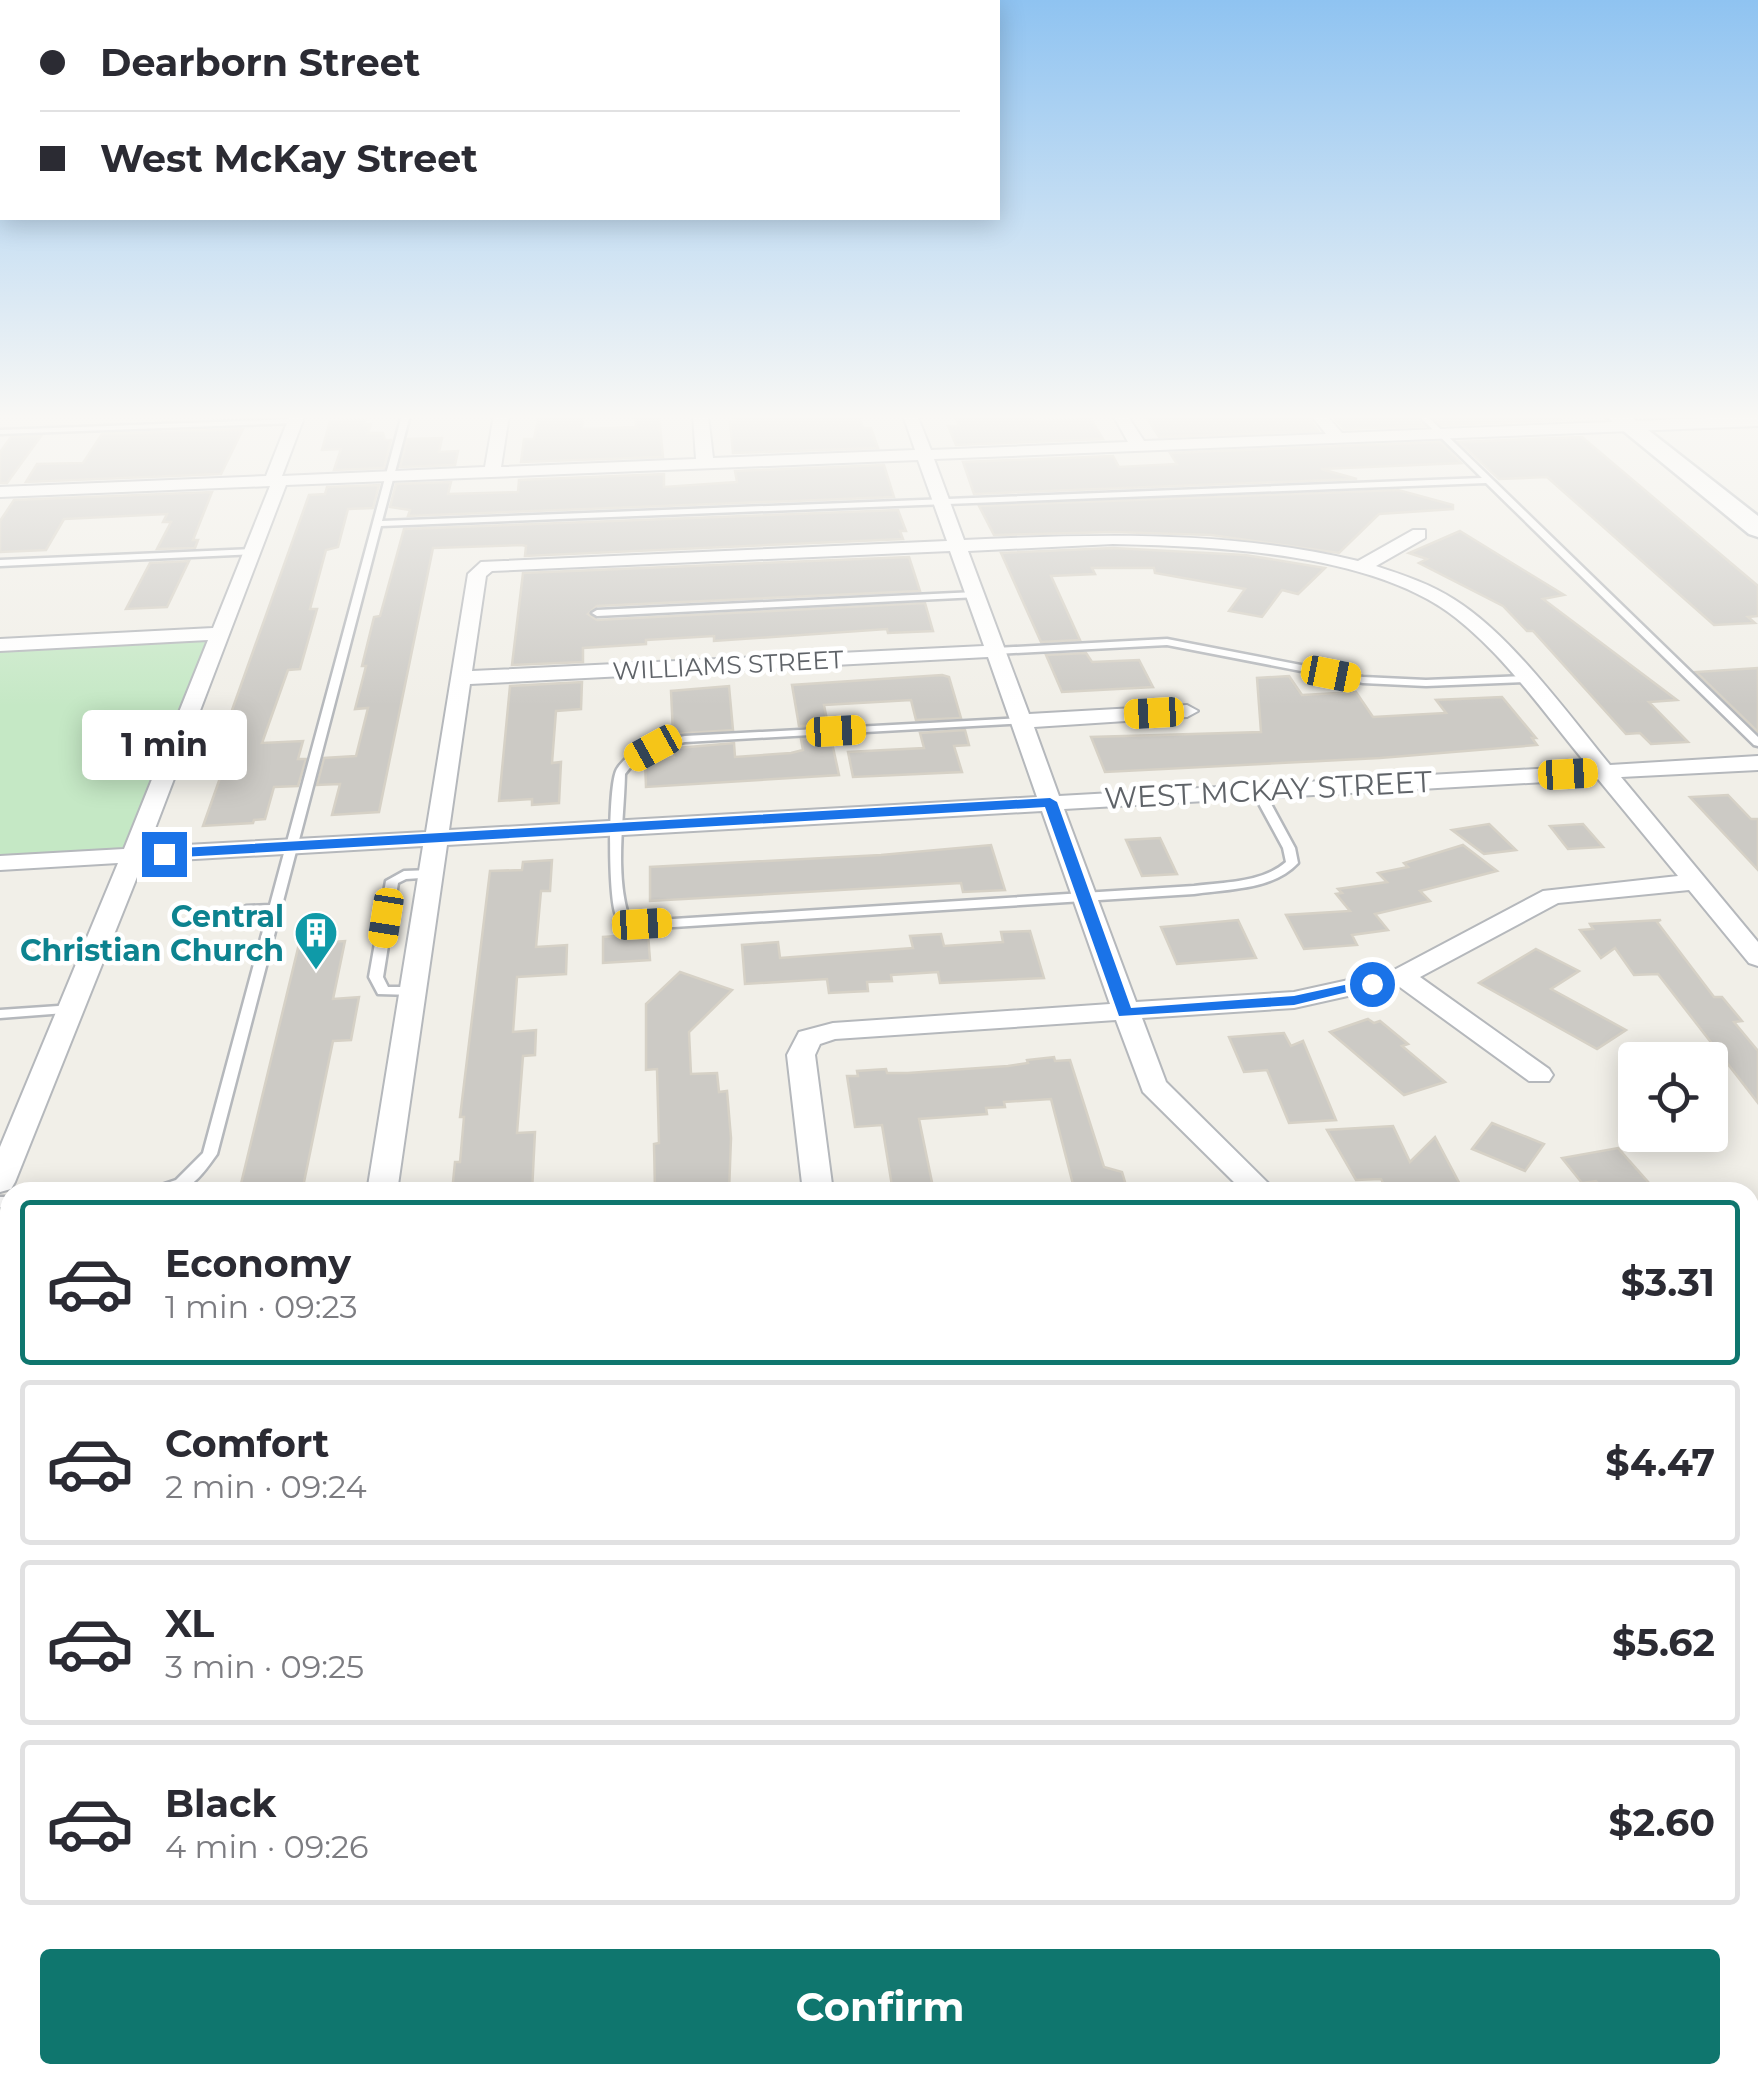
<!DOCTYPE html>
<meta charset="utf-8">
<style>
body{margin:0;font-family:Montserrat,sans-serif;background:#f2f2f3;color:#2b2b33;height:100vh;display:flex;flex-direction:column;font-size:38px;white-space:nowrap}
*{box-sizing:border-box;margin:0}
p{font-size:32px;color:#7c7c81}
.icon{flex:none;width:55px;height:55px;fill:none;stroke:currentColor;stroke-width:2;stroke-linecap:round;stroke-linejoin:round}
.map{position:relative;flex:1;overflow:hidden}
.sheet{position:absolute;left:0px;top:1182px;width:1760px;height:902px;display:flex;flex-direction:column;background:#fff;border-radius:30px 30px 0 0;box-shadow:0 5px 25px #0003}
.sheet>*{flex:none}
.hud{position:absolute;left:0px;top:0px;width:1000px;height:220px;box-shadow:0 5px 25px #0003;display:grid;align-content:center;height:220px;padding:0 40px;background:#fff}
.controls{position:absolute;left:1618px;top:1042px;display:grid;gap:20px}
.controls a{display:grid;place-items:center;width:110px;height:110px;border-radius:10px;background:#fff;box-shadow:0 5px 25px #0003;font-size:50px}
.end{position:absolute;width:45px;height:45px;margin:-22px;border:12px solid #1a73e8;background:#fff;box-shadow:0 0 0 5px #fff}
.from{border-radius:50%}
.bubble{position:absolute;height:70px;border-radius:10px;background:#fff;box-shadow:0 5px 25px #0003;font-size:32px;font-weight:700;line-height:70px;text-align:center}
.car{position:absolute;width:30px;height:60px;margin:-30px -15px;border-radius:12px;box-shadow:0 0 8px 2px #0007;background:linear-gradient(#f5c518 24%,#345 0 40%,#f5c518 0 76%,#345 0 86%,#f5c518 0)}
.hud b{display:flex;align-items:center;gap:35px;height:95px;font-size:38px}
.hud b+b{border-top:2px solid #e1e1e2}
.hud i{width:25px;height:25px;background:#2b2b33}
ul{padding:18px 0 0;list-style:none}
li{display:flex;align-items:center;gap:30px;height:165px;margin:0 20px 15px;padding:0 20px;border:5px solid #e1e1e2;border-radius:10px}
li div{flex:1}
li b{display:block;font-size:38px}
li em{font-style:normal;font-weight:700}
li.selected{border-color:#0f766e}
li>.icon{width:90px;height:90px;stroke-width:1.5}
.action{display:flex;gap:20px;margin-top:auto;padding:20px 40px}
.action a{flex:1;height:115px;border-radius:10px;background:#0f766e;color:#fff;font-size:40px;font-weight:700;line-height:115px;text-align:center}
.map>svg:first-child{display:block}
.green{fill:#c5e8c5}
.building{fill:#cccac5;stroke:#d6d1c6;stroke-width:2.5}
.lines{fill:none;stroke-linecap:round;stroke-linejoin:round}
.lane-casing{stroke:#b5b8bc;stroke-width:5}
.street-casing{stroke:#b5b8bc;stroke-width:4}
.secondary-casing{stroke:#b6babf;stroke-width:5}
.lane{fill:#fff;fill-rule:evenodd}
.street{fill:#fff;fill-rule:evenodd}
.secondary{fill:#fff;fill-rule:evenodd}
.route{fill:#1a73e8}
.labels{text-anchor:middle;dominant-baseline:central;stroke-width:9;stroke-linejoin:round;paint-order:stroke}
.far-street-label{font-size:25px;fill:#5f6368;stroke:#fff}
.street-label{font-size:30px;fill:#5f6368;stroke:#fff}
.culture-label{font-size:30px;font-weight:bold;fill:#0d838f;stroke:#fff;text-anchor:end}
</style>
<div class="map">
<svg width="1758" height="2084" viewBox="0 0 1758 2084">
<rect width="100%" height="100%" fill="#f1efe8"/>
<!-- green -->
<polygon class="green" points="220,633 131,855 0,863 0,645"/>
<!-- building -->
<g class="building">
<polygon points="539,415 583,415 582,429 636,427 635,415 659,415 663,457 521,462 524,439 534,439"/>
<polygon points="734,415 860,418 863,428 871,428 878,448 733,453 730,422 735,422"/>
<polygon points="954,415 1031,415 1034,421 1091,419 1103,439 956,445 948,426 959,426"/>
<polygon points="1187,415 1307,415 1318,431 1159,437 1147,418"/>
<polygon points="1331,415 1414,415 1424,426 1344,429"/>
<polygon points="1431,415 1556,415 1562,420 1442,425"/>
<polygon points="365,420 364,425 371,424 368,433 383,433 385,440 391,440 384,468 334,470 341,449 322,450 330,421"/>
<polygon points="243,429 221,474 26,482 37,464 83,463 102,434"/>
<polygon points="41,436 7,483 0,483 0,452 11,437"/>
<polygon points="1582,437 1758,586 1758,616 1748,617 1755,623 1714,625 1547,477 1499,479 1459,442"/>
<polygon points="442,438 439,452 458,451 455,465 400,467 407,439"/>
<polygon points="1441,442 1461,463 1321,469 1357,479 974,494 963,462 1113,456 1119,467 1177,464 1170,453"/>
<polygon points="884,465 894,497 408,516 410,510 390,507 396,484 451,482 448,494 518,492 519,480 664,474 664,487 737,482 735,471"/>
<polygon points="379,485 373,508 348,509 338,547 326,550 310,609 317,609 300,669 288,670 262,743 303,741 298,759 306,759 298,786 274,787 265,819 254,820 253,823 203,826 237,730 229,730 232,723 227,724 309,495 325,494 327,487"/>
<polygon points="1398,490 1453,505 1453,509 1379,514 1339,553 1211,535 1113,532 994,535 979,506"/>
<polygon points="212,492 193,540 198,540 195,548 157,549 171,522 163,522 167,514 64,519 46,550 0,552 0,521 14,500"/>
<polygon points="898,510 906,531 900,531 903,539 525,556 526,546 522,545 433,548 379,812 332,815 340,784 317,785 324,758 356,756 368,708 355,709 366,666 362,666 374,617 380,616 404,529"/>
<polygon points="1460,531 1564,595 1543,599 1677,700 1649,702 1688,742 1651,744 1640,733 1626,734 1533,631 1527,631 1503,606 1419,563 1427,559 1409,553"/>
<polygon points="1113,548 1245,555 1325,568 1298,594 1282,590 1262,617 1229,611 1245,589 1155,573 1154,568 1092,568 1095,574 1051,576 1080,640 1041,642 1001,553"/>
<polygon points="909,557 920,591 597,606 588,614 597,620 925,603 933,631 888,633 887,629 714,641 714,636 646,640 646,644 583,648 583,662 512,665 523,573"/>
<polygon points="189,561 167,607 126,609 150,563"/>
<polygon points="1086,653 1092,662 1139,660 1153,687 1062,692 1046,655"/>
<polygon points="1758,668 1758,732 1696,672"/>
<polygon points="942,675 949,677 961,718 916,720 911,700 824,705 828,725 799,726 792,685"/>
<polygon points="1289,676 1302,695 1356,692 1373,717 1446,713 1436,700 1502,697 1536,738 1532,738 1537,745 1380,758 1105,772 1091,737 1261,732 1257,678"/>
<polygon points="582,682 581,709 556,711 552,763 561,762 559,803 532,805 532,799 499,801 510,686"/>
<polygon points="729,686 733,730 673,734 671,691"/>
<polygon points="965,730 969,745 954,746 962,772 853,777 848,752 924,748 920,733"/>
<polygon points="831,738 839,775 646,787 645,760 674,757 673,749 677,748 734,743 735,757 791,753 803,750 801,739"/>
<polygon points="1728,795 1751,819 1758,819 1758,870 1690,797"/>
<polygon points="1489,824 1516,850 1484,854 1452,830"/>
<polygon points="1583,824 1603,847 1568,849 1550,826"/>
<polygon points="1160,838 1177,874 1142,876 1126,840"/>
<polygon points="991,845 1005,890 963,892 961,883 650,901 650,867 881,855"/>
<polygon points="1463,845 1497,871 1420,891 1430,901 1375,914 1388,930 1352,935 1357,945 1304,949 1286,915 1350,911 1336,894 1342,893 1338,889 1387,882 1378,873 1408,867 1404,863"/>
<polygon points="552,860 550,891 541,891 536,947 567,945 566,974 517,977 513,1032 536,1030 535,1055 523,1056 517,1133 535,1132 532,1192 452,1192 455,1162 460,1162 464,1117 460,1117 490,871 522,870 523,862"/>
<polygon points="1238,920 1256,958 1177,964 1161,927"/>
<polygon points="1661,920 1657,922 1714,997 1722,997 1742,1021 1734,1022 1758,1051 1758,1103 1658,974 1634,975 1615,948 1601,958 1580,930 1593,929 1590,924"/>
<polygon points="1030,931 1044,978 940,983 938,972 891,975 892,981 867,982 868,991 829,993 827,979 745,984 742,945 778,942 780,958 913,948 910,936 941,934 944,946 1003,942 1001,932"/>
<polygon points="648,934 650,960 603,963 603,937"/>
<polygon points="345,941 333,999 359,997 351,1040 333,1041 302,1192 239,1192 299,944"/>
<polygon points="1536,949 1579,971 1551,989 1626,1030 1597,1049 1479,983"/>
<polygon points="680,972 732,990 689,1032 691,1074 717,1073 719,1092 727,1091 731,1138 729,1192 655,1192 654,1144 659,1143 657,1069 646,1070 646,1004"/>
<polygon points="1368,1019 1374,1023 1380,1021 1408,1044 1402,1046 1445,1082 1404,1095 1330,1032"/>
<polygon points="1284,1033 1291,1046 1303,1041 1336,1120 1289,1123 1267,1070 1244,1072 1229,1037"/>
<polygon points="1054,1057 1055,1061 1070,1060 1104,1167 1122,1172 1128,1192 1075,1192 1051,1099 1004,1102 1005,1107 986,1108 987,1114 919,1119 934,1192 893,1192 882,1125 855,1127 847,1076 858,1076 857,1071 886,1069 887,1073 908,1073 1008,1066 1028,1063 1027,1060"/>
<polygon points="1492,1123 1544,1144 1525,1171 1472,1149"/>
<polygon points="1393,1126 1410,1162 1435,1137 1464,1192 1388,1192 1381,1179 1356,1180 1327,1130"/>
<polygon points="1618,1148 1657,1192 1606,1192 1596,1181 1582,1183 1562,1158"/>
</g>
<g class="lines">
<defs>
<g id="lane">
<path d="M402 415H410L382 521 1482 478 1418 415H1426L1758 737V746L1754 745 1486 483 381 526 217 1154C207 1168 193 1189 175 1192 167 1194 158 1192 150 1192L152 1188 176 1180 203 1153 268 912 246 914 240 910 246 906 270 905Z"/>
<polygon points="298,419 299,421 295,423 0,434 0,430"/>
<polygon points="253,549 256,550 256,554 0,566 0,560"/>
<polygon points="975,592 980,595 978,597 597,616 592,613 597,610"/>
<polygon points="1167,639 1363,677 1426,680 1525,676 1530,679 1525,682 1426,686 1363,683 1167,645 996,654 991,651 996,648"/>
<path d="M1023 718 1028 721 1027 723 685 742C661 747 639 754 625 774 624 819 615 871 628 915L642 921 1194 886C1224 882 1262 883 1286 862L1283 848 1252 791 1258 788 1264 791 1295 848 1298 863C1273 890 1229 889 1194 894L642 929C632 926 621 925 616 915 608 898 608 783 617 769 631 747 661 740 685 736Z"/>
<polygon points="432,870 438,874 436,877 406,879 398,883 383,977 388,987 413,987 420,991 413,995 378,994 369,977 386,881 404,871"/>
<polygon points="73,1005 80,1009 78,1012 0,1018 0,1010"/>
<rect x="0" y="1197" width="10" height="10"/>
<rect x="1750" y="1293" width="8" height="12"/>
<polygon points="10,1441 10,1455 0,1456 0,1442"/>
<polygon points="1758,2052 1758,2076 1746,2075 1750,2075 1750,2053"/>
<polygon points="1579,2075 1669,2075 1664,2084 1574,2084"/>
</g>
<g id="street">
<path d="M290 415H305L282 476 485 467 494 415H509L501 467 696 459 693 415H708L713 458 915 450 903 415H917L931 450 1128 442 1113 415H1127L1144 441 1326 434 1311 415H1326L1342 433 1758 416V426L934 459 964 540C1098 534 1227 530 1358 561L1413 530H1425V538L1376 566C1403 575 1431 584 1455 600 1511 635 1567 713 1610 765L1758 756V770L1621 777 1758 942V966L1749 963 1689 890 1558 903 1420 977 1549 1069 1553 1075 1549 1081H1529L1397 985 1294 1008 1142 1018 1166 1082 1277 1192H1244L1143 1092 1116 1020 835 1039 820 1044 815 1055 833 1192H803L787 1055 799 1032 833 1023 1110 1004 1042 811 447 845 397 1192H367L423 846 143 862 15 1182 11 1189 0 1192V1147L118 863 0 870V856L124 849 208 640 0 651V639L213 628 270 486 0 497V487L266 476ZM918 460 947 541 481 562 468 574 426 832 148 847 286 485ZM1113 544C1216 546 1374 553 1456 618 1507 658 1547 717 1588 766L1059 796 1034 727 1187 717 1198 711 1187 705 1029 714 968 551ZM950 551 984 646 472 671 486 576 492 571ZM988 657 1037 797 449 830 470 684ZM1598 779 1678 876 1543 891 1394 970 1294 992 1136 1002 1064 809Z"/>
<rect x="1750" y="1592" width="8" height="34"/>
<polygon points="10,1773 10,1813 0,1814 0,1774"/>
<rect x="632" y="2075" width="48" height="9"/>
<polygon points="1644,2075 1692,2075 1696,2084 1648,2084"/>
</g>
<polygon id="secondary" points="1604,415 1629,415 1758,516 1758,537 1749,534"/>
</defs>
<!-- lane casing -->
<use href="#lane" class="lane-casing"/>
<!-- street casing -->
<use href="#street" class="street-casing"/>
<!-- secondary casing -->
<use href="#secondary" class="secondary-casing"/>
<!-- lane -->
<use href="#lane" class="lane"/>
<!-- street -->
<use href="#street" class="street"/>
<!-- secondary -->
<use href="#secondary" class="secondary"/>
</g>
<!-- sky -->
<linearGradient id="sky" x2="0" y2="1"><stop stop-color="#8fc3f1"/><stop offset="0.59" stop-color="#f9f8f5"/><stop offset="1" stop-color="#f9f8f5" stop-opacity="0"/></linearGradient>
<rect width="1758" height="706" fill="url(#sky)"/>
<!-- route -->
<polygon class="route" points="1050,798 1057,802 1131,1008 1294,996 1372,979 1380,984 1294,1005 1119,1016 1045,807 164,858 156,854 164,849"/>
<!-- icons -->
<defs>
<symbol id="building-pin" viewBox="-11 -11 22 30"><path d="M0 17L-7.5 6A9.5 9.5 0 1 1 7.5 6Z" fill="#0f9aa8" stroke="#fff"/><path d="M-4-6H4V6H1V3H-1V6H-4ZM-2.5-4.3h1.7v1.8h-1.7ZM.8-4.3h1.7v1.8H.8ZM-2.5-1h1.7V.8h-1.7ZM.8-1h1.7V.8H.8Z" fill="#fff"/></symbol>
</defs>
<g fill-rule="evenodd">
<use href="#building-pin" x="291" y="908" width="50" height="68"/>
</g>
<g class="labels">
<!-- far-street labels -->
<g class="far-street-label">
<text transform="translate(728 665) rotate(-3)">WILLIAMS STREET</text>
</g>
<!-- street labels -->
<g class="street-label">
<text transform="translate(1268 790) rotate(-3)">WEST MCKAY STREET</text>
</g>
<!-- culture labels -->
<g class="culture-label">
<text x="284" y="916">Central<tspan x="284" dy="34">Christian Church</tspan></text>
</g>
</g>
</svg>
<div class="controls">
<a><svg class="icon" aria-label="locate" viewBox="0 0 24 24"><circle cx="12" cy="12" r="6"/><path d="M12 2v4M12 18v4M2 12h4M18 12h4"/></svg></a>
</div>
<i class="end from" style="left:1372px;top:984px"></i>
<i class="end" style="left:164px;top:854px"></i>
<div class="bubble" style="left:82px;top:710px;width:165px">1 min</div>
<i class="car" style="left:1331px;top:674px;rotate:101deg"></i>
<i class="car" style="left:1154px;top:713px;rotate:267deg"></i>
<i class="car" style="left:836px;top:731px;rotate:87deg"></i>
<i class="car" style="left:653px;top:748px;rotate:241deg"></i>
<i class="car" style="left:1568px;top:774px;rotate:87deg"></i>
<i class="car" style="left:386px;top:918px;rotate:189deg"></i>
<i class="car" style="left:642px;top:924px;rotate:87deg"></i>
<div class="hud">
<b><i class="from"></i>Dearborn Street</b>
<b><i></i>West McKay Street</b>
</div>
<section class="sheet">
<ul>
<li class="selected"><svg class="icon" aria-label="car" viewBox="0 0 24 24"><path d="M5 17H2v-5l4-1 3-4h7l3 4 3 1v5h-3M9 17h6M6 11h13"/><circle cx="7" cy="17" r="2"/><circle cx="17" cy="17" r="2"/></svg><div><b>Economy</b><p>1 min · 09:23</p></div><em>$3.31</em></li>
<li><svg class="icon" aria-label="car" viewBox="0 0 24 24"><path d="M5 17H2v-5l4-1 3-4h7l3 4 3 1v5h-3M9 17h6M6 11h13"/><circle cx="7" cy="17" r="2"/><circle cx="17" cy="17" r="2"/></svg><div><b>Comfort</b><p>2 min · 09:24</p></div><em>$4.47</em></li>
<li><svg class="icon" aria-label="car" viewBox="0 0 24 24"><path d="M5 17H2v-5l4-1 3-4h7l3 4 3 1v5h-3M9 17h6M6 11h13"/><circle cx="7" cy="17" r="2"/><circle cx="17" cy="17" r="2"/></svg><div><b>XL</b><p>3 min · 09:25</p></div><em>$5.62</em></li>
<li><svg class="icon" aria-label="car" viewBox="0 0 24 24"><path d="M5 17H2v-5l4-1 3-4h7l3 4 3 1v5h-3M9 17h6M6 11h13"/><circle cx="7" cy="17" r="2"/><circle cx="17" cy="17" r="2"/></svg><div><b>Black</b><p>4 min · 09:26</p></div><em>$2.60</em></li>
</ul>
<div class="action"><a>Confirm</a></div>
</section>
</div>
